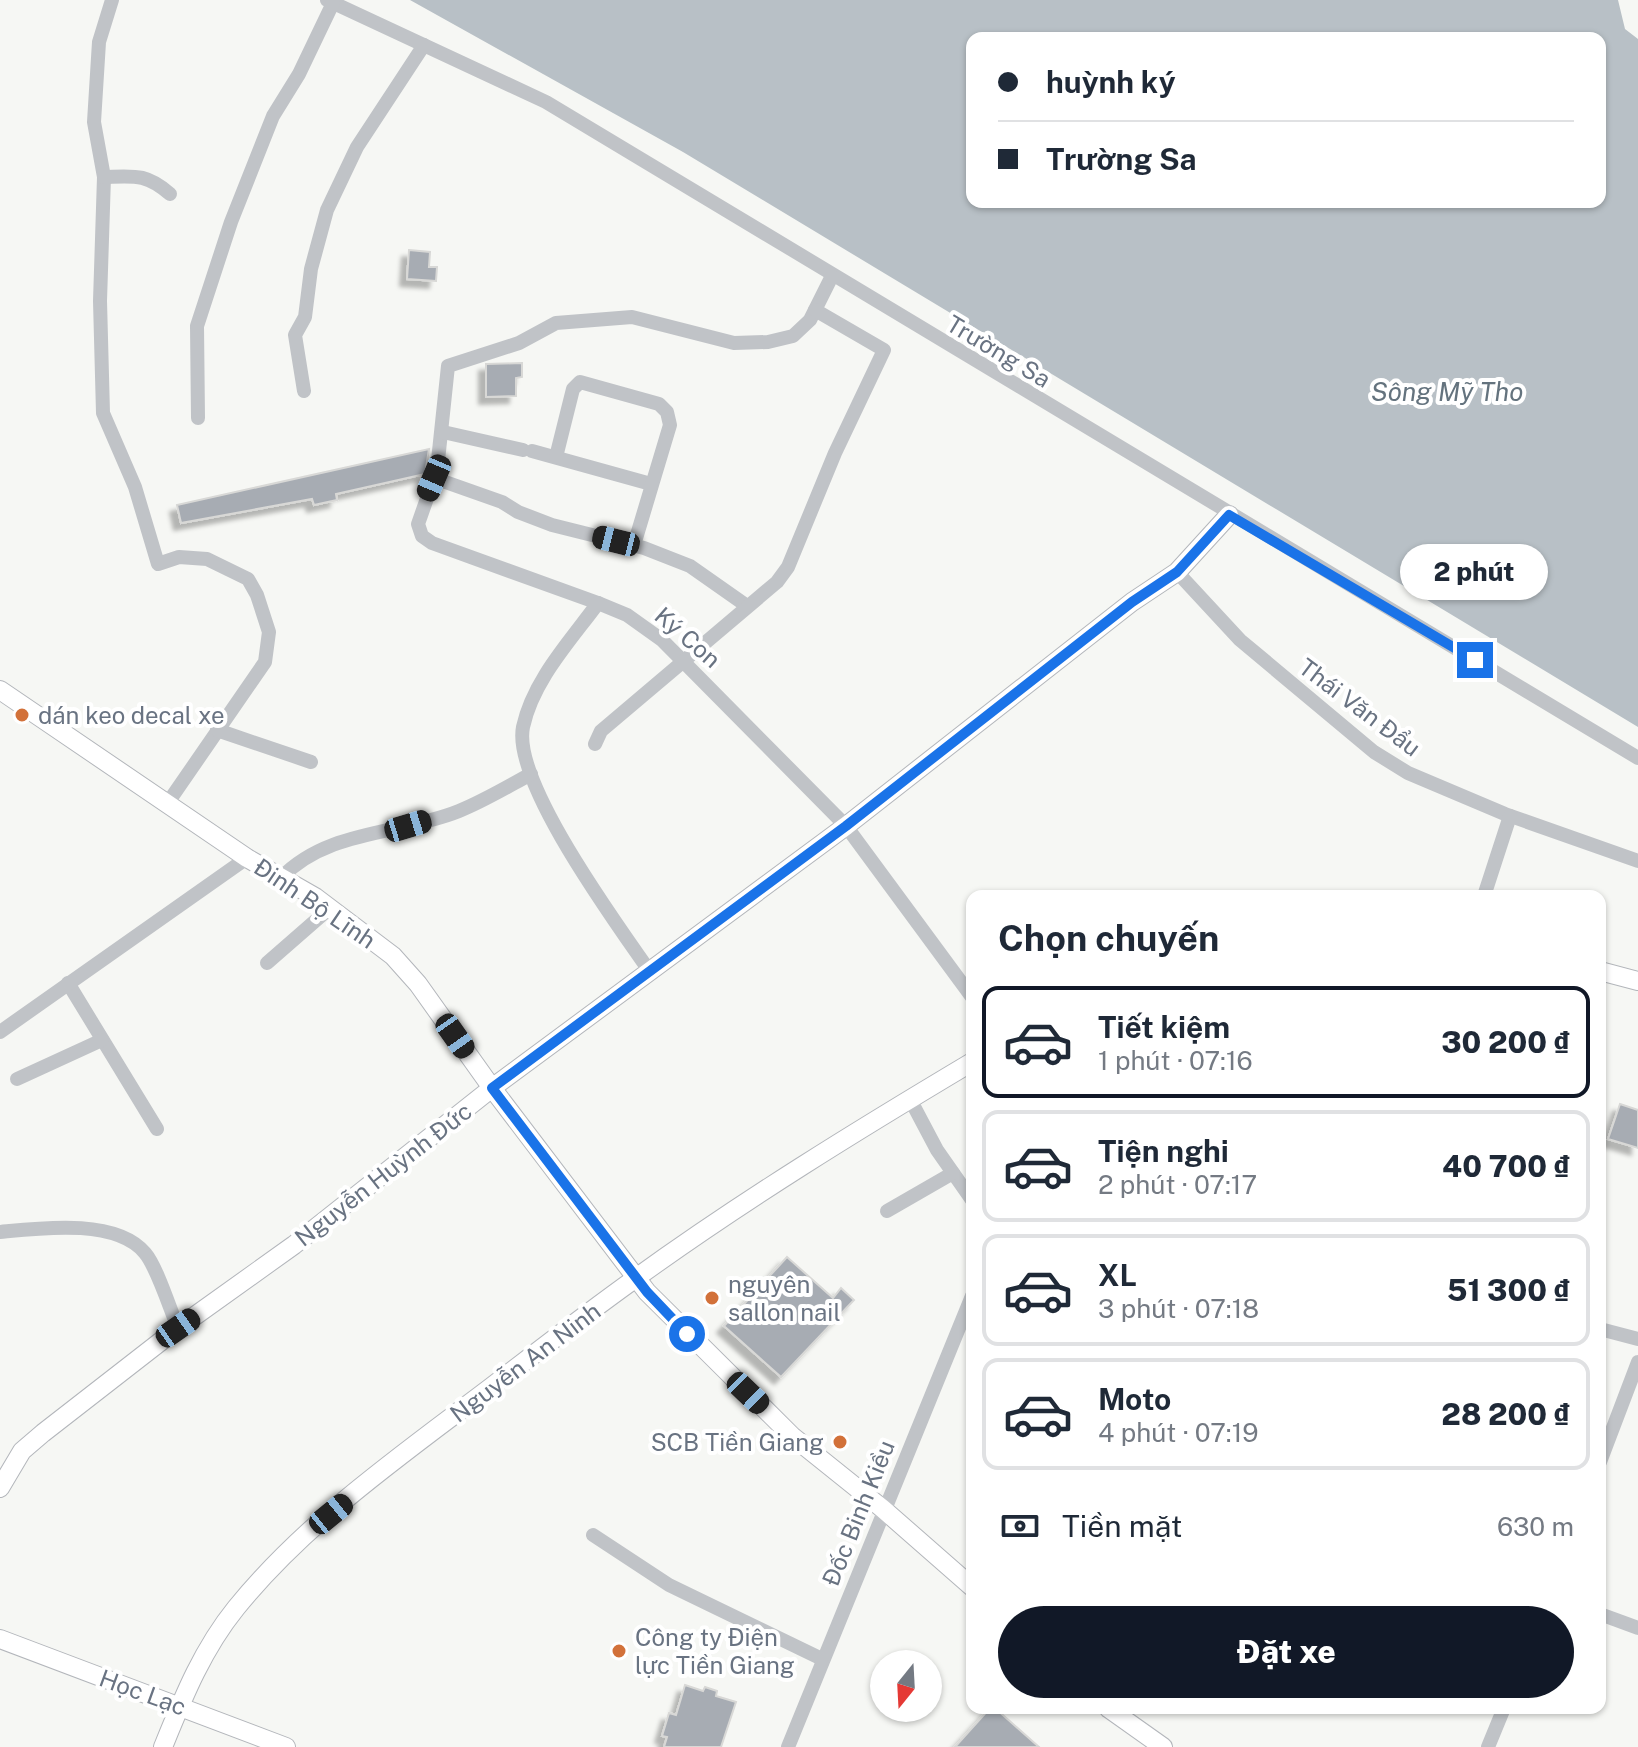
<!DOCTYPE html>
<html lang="vi">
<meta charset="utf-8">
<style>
body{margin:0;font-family:"Public Sans",sans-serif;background:#f2f2f3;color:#1f2937;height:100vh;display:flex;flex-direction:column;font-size:30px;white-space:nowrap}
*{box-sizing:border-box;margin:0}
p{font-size:26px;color:#747a83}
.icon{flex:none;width:44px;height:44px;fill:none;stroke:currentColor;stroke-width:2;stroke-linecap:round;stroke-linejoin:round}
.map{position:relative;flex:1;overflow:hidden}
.drawer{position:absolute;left:966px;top:890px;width:640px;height:824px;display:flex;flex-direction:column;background:#fff;border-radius:16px;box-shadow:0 2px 6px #0004}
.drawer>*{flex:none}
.hud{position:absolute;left:966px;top:32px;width:640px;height:176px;border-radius:16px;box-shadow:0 2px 6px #0004;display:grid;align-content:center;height:176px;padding:0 32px;background:#fff}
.needle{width:52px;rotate:198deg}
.controls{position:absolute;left:870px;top:1650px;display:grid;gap:16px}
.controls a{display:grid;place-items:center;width:72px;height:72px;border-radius:50%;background:#fff;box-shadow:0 2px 6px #0004;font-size:40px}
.end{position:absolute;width:36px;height:36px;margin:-18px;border:10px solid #1a73e8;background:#fff;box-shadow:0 0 0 4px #fff}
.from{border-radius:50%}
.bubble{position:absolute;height:56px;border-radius:28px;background:#fff;box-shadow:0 2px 6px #0004;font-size:26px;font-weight:800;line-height:56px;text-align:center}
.car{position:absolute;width:24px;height:48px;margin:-24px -12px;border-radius:10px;box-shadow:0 0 6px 2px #0007;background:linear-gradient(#222 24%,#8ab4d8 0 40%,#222 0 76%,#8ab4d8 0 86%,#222 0)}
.hud b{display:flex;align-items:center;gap:28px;height:76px;font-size:30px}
.hud b+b{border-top:2px solid #e0e1e3}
.hud i{width:20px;height:20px;background:#1f2937}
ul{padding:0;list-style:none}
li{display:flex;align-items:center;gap:24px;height:112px;margin:0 16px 12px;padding:0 16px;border:4px solid #e0e1e3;border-radius:16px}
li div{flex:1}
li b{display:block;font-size:30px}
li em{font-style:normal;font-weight:800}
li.on{border-color:#111827}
li>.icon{width:72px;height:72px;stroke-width:1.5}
h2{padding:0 32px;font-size:36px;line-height:96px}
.pay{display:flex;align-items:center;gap:20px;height:88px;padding:0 32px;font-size:30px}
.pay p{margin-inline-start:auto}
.button{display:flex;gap:16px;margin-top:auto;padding:16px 32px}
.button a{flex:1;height:92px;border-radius:48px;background:#111827;color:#fff;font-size:32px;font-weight:800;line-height:92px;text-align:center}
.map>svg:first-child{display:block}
.water{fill:#b8c0c6;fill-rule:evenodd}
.building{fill:#a7acb3;stroke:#d8d8d6;stroke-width:2;filter:url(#shadow)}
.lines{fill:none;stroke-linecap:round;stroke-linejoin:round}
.secondary-casing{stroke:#b3b6bb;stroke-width:20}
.street{stroke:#c0c3c7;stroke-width:14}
.secondary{stroke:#fff;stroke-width:18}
.route{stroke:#1a73e8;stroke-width:10}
.poi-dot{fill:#d27139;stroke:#fff;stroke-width:3}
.labels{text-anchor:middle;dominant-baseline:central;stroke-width:8;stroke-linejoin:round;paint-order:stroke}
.street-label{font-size:24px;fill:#697382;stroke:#fff}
.poi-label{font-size:24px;fill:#697382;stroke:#fff;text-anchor:start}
.water-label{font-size:26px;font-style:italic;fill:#64737e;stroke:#fff}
</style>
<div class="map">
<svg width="1638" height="1747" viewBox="0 0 1638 1747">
<defs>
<filter id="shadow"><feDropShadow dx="-7" dy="7" stdDeviation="2" flood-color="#0004"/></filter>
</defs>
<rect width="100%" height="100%" fill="#f6f7f4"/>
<!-- water -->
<path class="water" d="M410 0H1618L1625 29 1638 39V727L683 152ZM972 38H1600V202H972Z"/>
<!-- building -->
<g class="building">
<polygon points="409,250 430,252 429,267 437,267 436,281 407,279"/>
<polygon points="522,363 522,377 516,378 516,396 486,397 486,364"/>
<polygon points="429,449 425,474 336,494 337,500 314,505 312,499 181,523 177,505"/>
<polygon points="1620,1104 1638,1110 1638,1148 1608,1139"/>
<polygon points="787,1257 833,1298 841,1288 854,1300 781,1377 724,1326"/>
<polygon points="685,1685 703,1691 705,1687 717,1691 716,1696 736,1702 721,1747 664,1747 667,1737 662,1736 669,1713 676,1715"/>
<polygon points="990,1708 995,1708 1039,1747 955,1747"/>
</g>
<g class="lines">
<defs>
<g id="secondary">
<polyline points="0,690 247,858 315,897 393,956 418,984 492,1088 647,1292 792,1436 883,1509 972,1587"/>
<polyline points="1600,971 1638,981"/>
<polyline points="0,1488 22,1451 43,1433 178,1328 294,1245 492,1088 846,826 1132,602 1177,572 1229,515"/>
<polyline points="0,1639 286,1747"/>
<polyline points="1108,1708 1163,1747"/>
<path d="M163 1747C183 1698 202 1650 236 1608 304 1524 396 1459 482 1394 533 1355 584 1315 636 1278 744 1200 858 1130 972 1062"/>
</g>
</defs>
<!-- secondary casing -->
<use href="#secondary" class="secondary-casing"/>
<!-- street -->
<g class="street">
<polyline points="112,0 99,42 94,122 104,177 100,301 103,413 135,487 158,564 179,557 207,559 248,579 257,595 269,632 265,662 167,804"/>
<polyline points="327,0 546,102 1638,758"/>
<path d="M104 177C134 176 146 173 170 194"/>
<polyline points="832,276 810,320 793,336 768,342 734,343 632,317 556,323 519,343 448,366 437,470 418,524 422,536 432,543 598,603 627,615 662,640 846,826 972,997"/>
<polyline points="304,391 295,335 305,317 311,269 327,210 357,147 424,45"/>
<polyline points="198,418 197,326 231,222 273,116 299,74 333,3"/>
<polyline points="443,432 523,450"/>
<polyline points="532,451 651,484"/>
<polyline points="556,457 573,389 580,382 659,404 667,412 670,425 634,545"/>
<polyline points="434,478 502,502 518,512 552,525 644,548 690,566 747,606"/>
<polyline points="1177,572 1240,640 1374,752 1408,773 1505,814 1638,861"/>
<path d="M598 603C571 640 533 680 523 727 512 782 617 924 650 972"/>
<polyline points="217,730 311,762"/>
<polyline points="595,744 601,731 777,582 788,567 835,453 884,350 815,310"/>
<path d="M281 878C328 829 400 835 459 811 484 801 507 787 531 774"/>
<polyline points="1484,896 1510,816"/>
<polyline points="267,963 330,908"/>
<polyline points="68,983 157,1129"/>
<polyline points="0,1032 247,858"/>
<polyline points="17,1079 102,1040"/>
<polyline points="910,1099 937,1150 972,1200"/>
<polyline points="887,1211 953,1173"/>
<path d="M0 1232C40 1228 116 1218 145 1253 157 1267 170 1309 178 1328"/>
<polyline points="1600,1329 1638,1339"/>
<polyline points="1600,1462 1638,1362"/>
<polyline points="593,1535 669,1585 822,1659"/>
<polyline points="1600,1614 1638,1628"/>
<polyline points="788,1747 972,1296"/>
<polyline points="1488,1747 1504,1708"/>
</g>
<!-- secondary -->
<use href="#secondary" class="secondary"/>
</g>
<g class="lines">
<!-- route -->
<polyline class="route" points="687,1334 647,1292 492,1088 846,826 1132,602 1177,572 1229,515 1475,660"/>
</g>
<!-- markers -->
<g class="poi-dot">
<circle cx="22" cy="715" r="8"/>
<circle cx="712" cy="1298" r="8"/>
<circle cx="840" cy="1442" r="8"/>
<circle cx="619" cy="1651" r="8"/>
</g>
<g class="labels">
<!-- street labels -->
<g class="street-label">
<text transform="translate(999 351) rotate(31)">Trường Sa</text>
<text transform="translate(688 637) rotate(41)">Ký Con</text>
<text transform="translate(1360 707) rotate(37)">Thái Văn Đẩu</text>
<text transform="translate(315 903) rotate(34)">Đinh Bộ Lĩnh</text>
<text transform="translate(383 1174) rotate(-38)">Nguyễn Huỳnh Đức</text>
<text transform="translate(525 1362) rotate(-37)">Nguyễn An Ninh</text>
<text transform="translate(858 1513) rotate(-68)">Đốc Binh Kiều</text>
<text transform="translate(143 1692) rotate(20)">Học Lạc</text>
</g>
<!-- poi labels -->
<g class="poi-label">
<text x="38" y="715">dán keo decal xe</text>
<text x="728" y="1284">nguyên<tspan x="728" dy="28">sallon nail</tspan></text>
<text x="824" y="1442" text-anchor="end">SCB Tiền Giang</text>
<text x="635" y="1637">Công ty Điện<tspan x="635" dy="28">lực Tiền Giang</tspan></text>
</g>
<!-- water labels -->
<g class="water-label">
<text x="1447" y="391">Sông Mỹ Tho</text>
</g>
</g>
</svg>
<div class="controls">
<a><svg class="needle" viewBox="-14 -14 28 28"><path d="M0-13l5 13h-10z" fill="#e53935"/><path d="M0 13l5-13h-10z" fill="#747a83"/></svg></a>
</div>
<i class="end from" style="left:687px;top:1334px"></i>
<i class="end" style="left:1475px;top:660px"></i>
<div class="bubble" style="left:1400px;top:544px;width:148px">2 phút</div>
<i class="car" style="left:434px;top:478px;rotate:203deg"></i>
<i class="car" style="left:616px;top:541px;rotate:284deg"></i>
<i class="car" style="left:408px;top:826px;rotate:73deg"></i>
<i class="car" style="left:455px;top:1036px;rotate:145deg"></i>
<i class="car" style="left:178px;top:1328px;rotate:55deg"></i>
<i class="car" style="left:748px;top:1393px;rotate:134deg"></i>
<i class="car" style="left:331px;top:1514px;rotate:51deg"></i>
<div class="hud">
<b><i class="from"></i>huỳnh ký</b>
<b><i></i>Trường Sa</b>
</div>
<section class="drawer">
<h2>Chọn chuyến</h2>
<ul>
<li class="on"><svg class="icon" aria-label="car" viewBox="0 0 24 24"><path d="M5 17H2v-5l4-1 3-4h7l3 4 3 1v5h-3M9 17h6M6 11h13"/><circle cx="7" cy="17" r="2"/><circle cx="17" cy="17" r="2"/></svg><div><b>Tiết kiệm</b><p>1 phút · 07:16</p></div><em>30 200 ₫</em></li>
<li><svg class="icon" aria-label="car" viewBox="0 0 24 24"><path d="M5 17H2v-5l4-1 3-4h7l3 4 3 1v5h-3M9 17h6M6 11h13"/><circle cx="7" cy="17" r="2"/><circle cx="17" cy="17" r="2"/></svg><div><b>Tiện nghi</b><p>2 phút · 07:17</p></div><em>40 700 ₫</em></li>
<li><svg class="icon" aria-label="car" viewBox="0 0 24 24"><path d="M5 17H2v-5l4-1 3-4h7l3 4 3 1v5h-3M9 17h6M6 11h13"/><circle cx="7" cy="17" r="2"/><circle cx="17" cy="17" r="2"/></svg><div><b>XL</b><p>3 phút · 07:18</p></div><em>51 300 ₫</em></li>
<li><svg class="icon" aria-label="car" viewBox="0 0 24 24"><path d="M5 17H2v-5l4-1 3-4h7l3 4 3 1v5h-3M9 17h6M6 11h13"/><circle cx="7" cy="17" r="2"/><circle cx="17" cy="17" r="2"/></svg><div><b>Moto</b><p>4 phút · 07:19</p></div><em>28 200 ₫</em></li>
</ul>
<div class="pay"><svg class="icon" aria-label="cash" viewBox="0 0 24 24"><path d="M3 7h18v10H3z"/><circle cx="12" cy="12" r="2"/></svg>Tiền mặt<p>630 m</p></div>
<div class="button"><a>Đặt xe</a></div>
</section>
</div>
